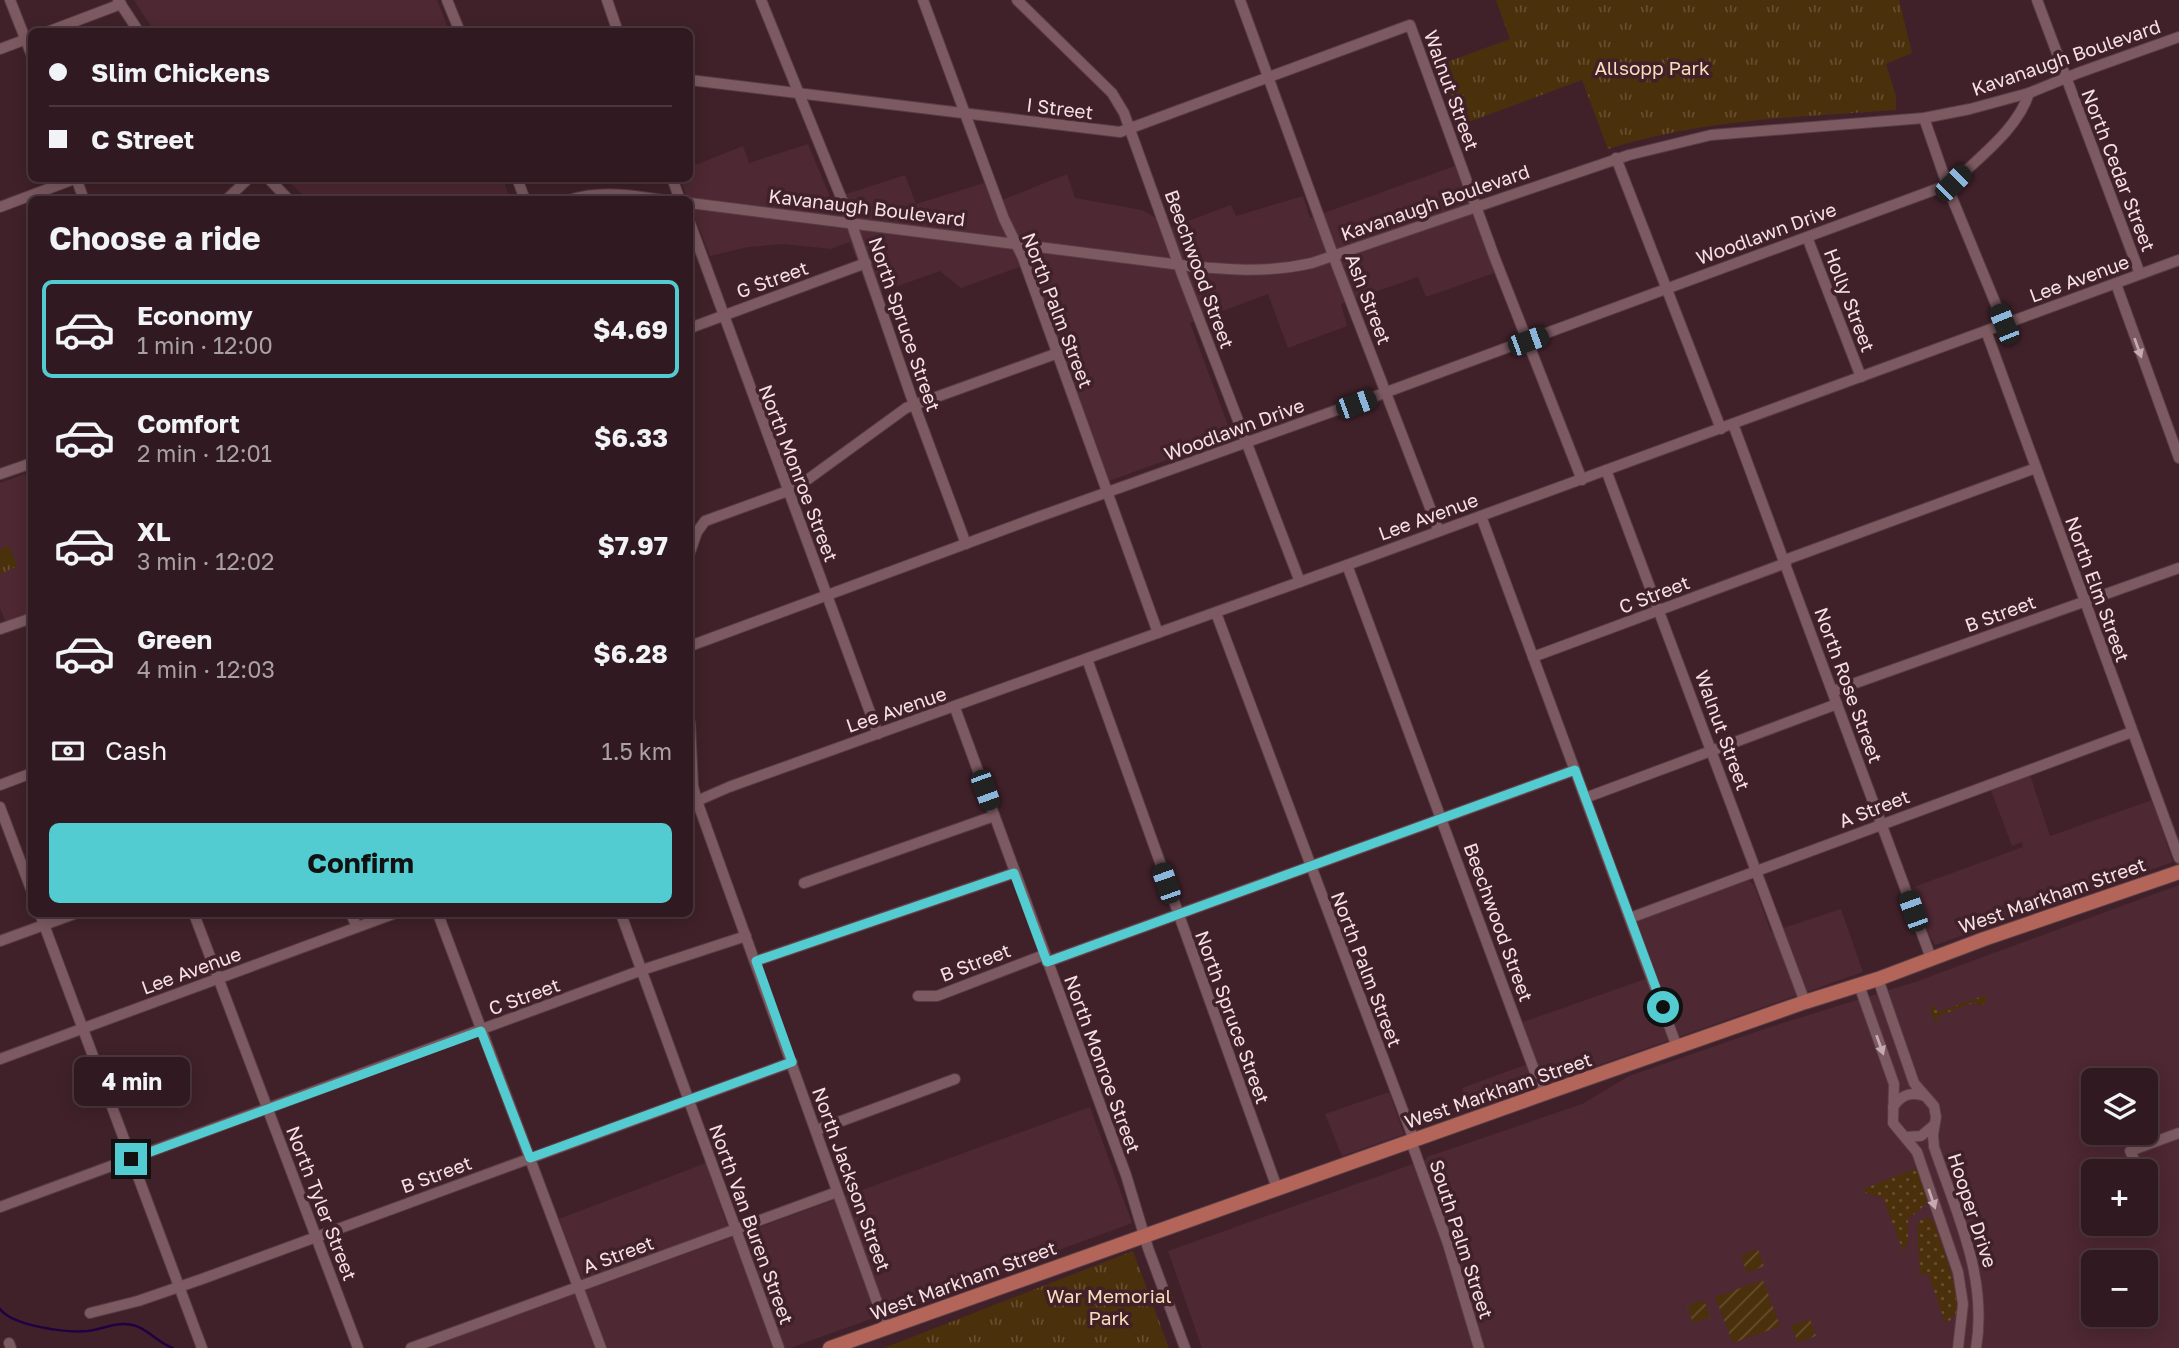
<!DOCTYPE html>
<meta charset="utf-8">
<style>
body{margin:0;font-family:"Golos Text",sans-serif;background:#382229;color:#f1f3f6;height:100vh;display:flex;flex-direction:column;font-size:26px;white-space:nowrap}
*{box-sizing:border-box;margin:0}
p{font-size:23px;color:#a8a0a5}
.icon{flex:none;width:38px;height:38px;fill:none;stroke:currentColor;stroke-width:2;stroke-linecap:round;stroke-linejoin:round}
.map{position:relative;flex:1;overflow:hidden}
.sheet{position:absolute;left:28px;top:196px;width:665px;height:721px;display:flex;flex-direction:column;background:#301920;border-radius:10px;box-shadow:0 4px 18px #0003,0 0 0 2px #4b383e}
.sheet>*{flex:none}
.banner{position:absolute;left:28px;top:28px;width:665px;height:154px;border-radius:10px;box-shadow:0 4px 18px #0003,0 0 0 2px #4b383e;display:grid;align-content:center;height:154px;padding:0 21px;background:#301920}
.tools{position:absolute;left:2081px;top:1068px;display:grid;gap:14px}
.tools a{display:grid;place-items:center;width:77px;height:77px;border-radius:10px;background:#301920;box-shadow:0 4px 18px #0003,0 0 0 2px #4b383e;font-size:35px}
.end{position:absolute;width:32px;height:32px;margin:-16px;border:9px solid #52ccd0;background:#111;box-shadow:0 0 0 4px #111}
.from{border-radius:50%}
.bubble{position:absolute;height:49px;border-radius:10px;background:#301920;box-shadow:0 4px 18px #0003,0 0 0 2px #4b383e;font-size:23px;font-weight:700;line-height:49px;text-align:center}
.car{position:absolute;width:21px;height:42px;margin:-21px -10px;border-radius:9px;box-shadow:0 0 5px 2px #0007;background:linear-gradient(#222 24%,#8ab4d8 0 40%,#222 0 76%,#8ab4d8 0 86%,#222 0)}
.banner b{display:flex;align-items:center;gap:24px;height:66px;font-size:26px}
.banner b+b{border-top:2px solid #4b383e}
.banner i{width:18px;height:18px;background:#f1f3f6}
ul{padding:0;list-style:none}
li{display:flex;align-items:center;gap:21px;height:98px;margin:0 14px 10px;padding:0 7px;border:4px solid transparent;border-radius:10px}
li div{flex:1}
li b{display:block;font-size:26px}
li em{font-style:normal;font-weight:700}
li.active{border-color:#52ccd0}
li>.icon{width:63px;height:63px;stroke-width:1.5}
h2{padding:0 21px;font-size:32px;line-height:84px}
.pay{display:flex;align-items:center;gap:18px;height:77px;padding:0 21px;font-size:26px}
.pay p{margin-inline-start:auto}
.button{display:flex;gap:14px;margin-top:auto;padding:14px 21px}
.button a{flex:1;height:80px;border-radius:10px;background:#52ccd0;color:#111;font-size:28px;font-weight:700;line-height:80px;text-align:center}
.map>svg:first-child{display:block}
.built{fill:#4e2833;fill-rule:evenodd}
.grass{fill:url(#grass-dots)}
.park{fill:url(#park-tufts)}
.garden{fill:url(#garden-furrows)}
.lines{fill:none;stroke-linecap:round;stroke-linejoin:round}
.stream{stroke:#200243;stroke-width:2.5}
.minor-casing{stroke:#573d45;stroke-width:12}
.major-casing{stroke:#573d45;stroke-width:16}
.minor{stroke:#7d5a62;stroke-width:10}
.major{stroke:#b26558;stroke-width:14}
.oneway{fill:#c5aab1}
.route{stroke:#52ccd0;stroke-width:9}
.labels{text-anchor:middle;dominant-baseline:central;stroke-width:7;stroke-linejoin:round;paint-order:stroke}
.street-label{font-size:19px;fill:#f5e0e5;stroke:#40212a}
.park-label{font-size:19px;fill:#fbdcba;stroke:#40212a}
</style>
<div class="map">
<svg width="2179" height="1348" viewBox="0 0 2179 1348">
<defs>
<pattern id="grass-dots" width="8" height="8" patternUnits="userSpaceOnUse" patternTransform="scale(1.75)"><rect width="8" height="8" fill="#4b300c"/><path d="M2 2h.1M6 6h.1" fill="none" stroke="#664e2f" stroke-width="1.8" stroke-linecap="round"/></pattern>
<pattern id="park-tufts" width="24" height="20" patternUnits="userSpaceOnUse" patternTransform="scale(1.75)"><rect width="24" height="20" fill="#4b300c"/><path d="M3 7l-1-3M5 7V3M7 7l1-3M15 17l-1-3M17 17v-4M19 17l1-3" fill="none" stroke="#664e2f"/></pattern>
<pattern id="garden-furrows" width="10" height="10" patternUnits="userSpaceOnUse" patternTransform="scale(1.75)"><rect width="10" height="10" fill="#4b300c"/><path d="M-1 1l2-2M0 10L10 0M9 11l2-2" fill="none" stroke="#664e2f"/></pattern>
</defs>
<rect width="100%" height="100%" fill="#40212a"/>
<!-- built -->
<g class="built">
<polygon points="134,0 437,0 449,31 154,31"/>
<polygon points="808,144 831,199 905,175 916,204 984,183 992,204 1067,174 1075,198 1142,210 1172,227 1231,205 1236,216 1303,196 1310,218 1455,166 1497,272 1426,297 1418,277 1341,304 1347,326 1288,348 1268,294 1190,323 1232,436 1109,481 1022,266 961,288 940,271 870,296 850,242 831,249 784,244 748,247 710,256 680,179 690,178 690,167 743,146 749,163"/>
<polygon points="286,179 503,179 510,199 307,199"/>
<polygon points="25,474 31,491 31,613 6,623 0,608 0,483"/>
<polygon points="2030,775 2050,836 2152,800 2173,862 1935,945 1928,932 1911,888 2023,847 2022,842 2012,846 1991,790"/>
<polygon points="1749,880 1754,885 1771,932 1841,909 1863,972 1471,1110 1462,1088 1536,1061 1523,1022 1654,976 1635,921"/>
<path d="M2179 885V1348H1202L1168 1251 1427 1159V1157L1582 1104 1629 1076 1767 1028 1915 982ZM2093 1080H2146V1132H2093ZM2093 1171H2146V1223H2093ZM2093 1262H2146V1314H2093Z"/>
<polygon points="1389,1092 1404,1134 1342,1156 1325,1114"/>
<polygon points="1090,1107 1132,1223 882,1315 790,1348 427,1348"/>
<polygon points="706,1163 728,1228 582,1279 559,1219"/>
</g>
<!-- grass -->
<g class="grass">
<polygon points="1986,995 1986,1001 1981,1007 1975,1002 1936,1017 1941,1022 1935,1022 1930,1009 1933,1005 1938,1012"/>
<polygon points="1917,1168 1927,1200 1925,1205 1908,1219 1908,1243 1903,1251 1883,1198 1866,1193 1863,1189"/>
<polygon points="1928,1217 1934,1222 1955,1284 1957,1315 1950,1316 1951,1320 1945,1322 1928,1273 1920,1275 1917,1227 1919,1221"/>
</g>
<!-- park -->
<g class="park">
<path d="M1496 0H1899L1912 53 1886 64 1896 96V110C1797 117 1704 119 1608 149L1582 80 1458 126 1436 66 1510 39Z"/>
<polygon points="7,542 18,566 0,574 0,549 8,546"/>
<polygon points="1133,1251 1169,1348 884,1348"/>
</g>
<!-- garden -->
<g class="garden">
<polygon points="1758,1249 1764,1266 1747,1273 1741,1256"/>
<polygon points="1763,1280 1780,1326 1733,1343 1715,1297"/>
<polygon points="1704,1300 1710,1317 1693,1323 1687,1306"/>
<polygon points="1810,1319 1816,1336 1798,1342 1791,1326"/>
</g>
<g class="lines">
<!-- stream -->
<path class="stream" d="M0 1309C13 1326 66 1333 88 1331 105 1329 118 1320 136 1326 149 1330 159 1344 173 1348"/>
<defs>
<g id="minor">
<polyline points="10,0 32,56"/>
<polyline points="118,0 139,32"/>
<polyline points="447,0 460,32"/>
<polyline points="607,0 618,32"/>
<polyline points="761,0 851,222 911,396 966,544"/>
<polyline points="923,0 1004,219 1023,258 1158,633"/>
<polyline points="1017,0 1112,93 1124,113 1183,277 1300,582"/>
<polyline points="1240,0 1337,266 1439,531"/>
<polyline points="2037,0 2140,274"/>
<polyline points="47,32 121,4"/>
<polyline points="0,49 32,37"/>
<polyline points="690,80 1120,132 1410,25 1494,256 1582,480"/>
<polyline points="1924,118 1950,193 2004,324"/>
<polyline points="1616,158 1721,429"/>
<polyline points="76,178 84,200"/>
<polyline points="268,178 289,200"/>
<polyline points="517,178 525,200"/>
<polyline points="672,178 680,200"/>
<polyline points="226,200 249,178"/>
<path d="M569 200C599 190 633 195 663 200"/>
<path d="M690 203 1189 266C1233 270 1268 273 1312 263L1629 155 1711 135 1924 118 1970 109 2029 93 2078 73 2179 37"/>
<polyline points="0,207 77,178"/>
<polyline points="690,223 878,734"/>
<polyline points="1807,237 1861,377"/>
<polyline points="2116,284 2179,458"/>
<polyline points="690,328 866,263"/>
<polyline points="1986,331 2179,858"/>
<polyline points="1733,424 1931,958"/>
<polyline points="1606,470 1805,1002"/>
<polyline points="0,474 32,463"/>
<polyline points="1481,516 1677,1047"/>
<polyline points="690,552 697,532 705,521 796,488 906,408 1058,353"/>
<polyline points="1785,560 2036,468"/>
<polyline points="1347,565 1543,1094"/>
<polyline points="1216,613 1414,1140"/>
<polyline points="0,629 32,618"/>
<path d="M690 646 1038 517 1376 396 1953 183C1979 157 2018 129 2029 93"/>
<polyline points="1533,657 1786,563"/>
<polyline points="1087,659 1277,1188"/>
<polyline points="1833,691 2179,568"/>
<polyline points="955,708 1126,1175 1148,1248 1185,1348"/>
<polyline points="690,723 693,786 697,801 886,1327"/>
<polyline points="0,785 32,773"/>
<polyline points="1585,798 1837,704"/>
<polyline points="690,804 729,787 1347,565 2179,260"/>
<polyline points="0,807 32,892"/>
<polyline points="804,883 994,816"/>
<polyline points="40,914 202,1348"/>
<polyline points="194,914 358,1348"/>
<polyline points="351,914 357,927"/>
<polyline points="438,914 601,1348"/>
<polyline points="621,914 779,1348"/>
<polyline points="1630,918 2132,732"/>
<polyline points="0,941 74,914"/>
<polyline points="756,961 1014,873"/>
<polyline points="1047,962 1575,770"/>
<path d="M1878 979 1914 1083 1934 1106 1936 1117 1933 1135 1934 1147C1956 1212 1988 1277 1976 1348"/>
<polyline points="1859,985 1894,1084 1893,1123 1917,1152 1958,1272 1963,1304 1958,1348"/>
<polyline points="918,996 937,996 1044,955"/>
<polyline points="0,1059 393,914"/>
<path d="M1893 1107C1901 1095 1911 1091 1925 1096"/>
<polyline points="817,1130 955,1079"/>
<polyline points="1905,1137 1921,1136 1934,1125"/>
<polyline points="1411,1141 1448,1244 1479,1348"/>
<polyline points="2134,1159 2130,1151 2179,1133"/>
<polyline points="0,1207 642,970 746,936"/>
<polyline points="90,1313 138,1301 202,1279 792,1062"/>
<polyline points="9,1343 11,1348"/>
<polyline points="411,1348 837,1192"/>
</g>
<polyline id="major" points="830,1348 1543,1094 1805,1002 1878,979 1984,939 2179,872"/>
</defs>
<!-- minor casing -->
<use href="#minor" class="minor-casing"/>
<!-- major casing -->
<use href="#major" class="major-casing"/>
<!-- minor -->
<use href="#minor" class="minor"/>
<!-- major -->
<use href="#major" class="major"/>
</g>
<!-- one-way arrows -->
<defs><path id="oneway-solid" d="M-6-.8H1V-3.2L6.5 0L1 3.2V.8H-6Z" transform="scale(1.75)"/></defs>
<g class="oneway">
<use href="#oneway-solid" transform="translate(2138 348) rotate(70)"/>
<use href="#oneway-solid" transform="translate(1880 1045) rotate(70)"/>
<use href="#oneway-solid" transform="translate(1932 1199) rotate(71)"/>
</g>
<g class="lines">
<!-- route -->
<polyline class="route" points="131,1159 481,1031 530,1158 792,1062 756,961 1014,873 1047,962 1575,770 1663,1007"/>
</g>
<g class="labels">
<!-- street labels -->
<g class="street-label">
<text transform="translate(2066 57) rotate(-19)">Kavanaugh Boulevard</text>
<text transform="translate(1452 90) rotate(70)">Walnut Street</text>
<text transform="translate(1060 108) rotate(7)">I Street</text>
<text transform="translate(2119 170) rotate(69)">North Cedar Street</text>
<text transform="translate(1435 202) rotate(-19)">Kavanaugh Boulevard</text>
<text transform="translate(867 207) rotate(7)">Kavanaugh Boulevard</text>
<text transform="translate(1766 233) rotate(-20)">Woodlawn Drive</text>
<text transform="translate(1200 269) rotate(70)">Beechwood Street</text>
<text transform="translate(2079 278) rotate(-20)">Lee Avenue</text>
<text transform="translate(772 279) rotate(-20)">G Street</text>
<text transform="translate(1369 299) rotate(69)">Ash Street</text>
<text transform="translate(1850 300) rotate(69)">Holly Street</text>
<text transform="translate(1058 310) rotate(69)">North Palm Street</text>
<text transform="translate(905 324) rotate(71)">North Spruce Street</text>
<text transform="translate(1234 429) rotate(-20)">Woodlawn Drive</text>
<text transform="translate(799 473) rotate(69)">North Monroe Street</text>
<text transform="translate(1428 516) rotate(-20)">Lee Avenue</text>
<text transform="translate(2098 589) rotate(70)">North Elm Street</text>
<text transform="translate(1654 594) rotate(-21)">C Street</text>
<text transform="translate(2000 613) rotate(-20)">B Street</text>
<text transform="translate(1849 685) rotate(70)">North Rose Street</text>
<text transform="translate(896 709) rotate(-19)">Lee Avenue</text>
<text transform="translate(1723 730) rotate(70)">Walnut Street</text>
<text transform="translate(1874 808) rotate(-21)">A Street</text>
<text transform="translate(2052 895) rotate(-19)">West Markham Street</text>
<text transform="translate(1499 922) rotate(70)">Beechwood Street</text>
<text transform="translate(975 962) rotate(-21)">B Street</text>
<text transform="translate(1367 969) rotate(69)">North Palm Street</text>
<text transform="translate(191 970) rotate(-20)">Lee Avenue</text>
<text transform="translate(524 996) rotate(-20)">C Street</text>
<text transform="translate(1233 1017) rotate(70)">North Spruce Street</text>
<text transform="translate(1103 1064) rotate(70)">North Monroe Street</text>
<text transform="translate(1498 1090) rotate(-19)">West Markham Street</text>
<text transform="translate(436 1174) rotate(-20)">B Street</text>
<text transform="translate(852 1179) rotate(70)">North Jackson Street</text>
<text transform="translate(322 1203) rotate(69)">North Tyler Street</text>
<text transform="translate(1973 1210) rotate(72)">Hooper Drive</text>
<text transform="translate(752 1224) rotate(70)">North Van Buren Street</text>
<text transform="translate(1462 1239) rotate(72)">South Palm Street</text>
<text transform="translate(618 1254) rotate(-20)">A Street</text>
<text transform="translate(963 1280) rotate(-20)">West Markham Street</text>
</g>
<!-- park labels -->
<g class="park-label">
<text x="1652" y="67">Allsopp Park</text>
<text x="1109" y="1295">War Memorial<tspan x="1109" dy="22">Park</tspan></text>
</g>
</g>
</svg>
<div class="tools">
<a><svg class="icon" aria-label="layers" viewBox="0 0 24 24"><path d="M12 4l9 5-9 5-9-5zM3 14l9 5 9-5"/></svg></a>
<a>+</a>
<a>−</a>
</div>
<i class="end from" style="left:1663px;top:1007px"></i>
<i class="end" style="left:131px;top:1159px"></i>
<div class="bubble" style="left:74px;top:1057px;width:116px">4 min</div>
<i class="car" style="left:1953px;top:183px;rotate:45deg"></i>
<i class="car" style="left:2004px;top:324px;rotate:338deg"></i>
<i class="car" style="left:1528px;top:341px;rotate:70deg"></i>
<i class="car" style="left:1356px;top:404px;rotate:70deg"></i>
<i class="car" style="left:985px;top:790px;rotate:160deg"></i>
<i class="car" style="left:1166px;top:883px;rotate:341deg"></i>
<i class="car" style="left:1913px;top:911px;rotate:340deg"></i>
<div class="banner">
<b><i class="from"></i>Slim Chickens</b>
<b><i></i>C Street</b>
</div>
<section class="sheet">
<h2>Choose a ride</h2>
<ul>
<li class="active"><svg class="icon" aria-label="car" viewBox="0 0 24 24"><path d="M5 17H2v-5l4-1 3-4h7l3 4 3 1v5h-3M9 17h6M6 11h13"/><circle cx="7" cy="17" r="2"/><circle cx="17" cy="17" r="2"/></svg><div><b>Economy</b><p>1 min · 12:00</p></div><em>$4.69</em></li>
<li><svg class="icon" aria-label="car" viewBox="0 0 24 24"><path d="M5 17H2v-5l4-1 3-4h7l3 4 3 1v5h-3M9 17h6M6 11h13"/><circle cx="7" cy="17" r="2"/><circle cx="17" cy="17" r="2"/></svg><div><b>Comfort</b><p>2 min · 12:01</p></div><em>$6.33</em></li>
<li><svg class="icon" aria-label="car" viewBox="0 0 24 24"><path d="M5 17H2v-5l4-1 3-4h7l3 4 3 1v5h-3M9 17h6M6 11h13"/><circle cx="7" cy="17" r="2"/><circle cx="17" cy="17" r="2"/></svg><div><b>XL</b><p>3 min · 12:02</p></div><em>$7.97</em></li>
<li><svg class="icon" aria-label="car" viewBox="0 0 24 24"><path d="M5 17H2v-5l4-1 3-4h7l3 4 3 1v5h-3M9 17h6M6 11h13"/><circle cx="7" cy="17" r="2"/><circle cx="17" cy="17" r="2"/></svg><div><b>Green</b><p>4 min · 12:03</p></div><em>$6.28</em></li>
</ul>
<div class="pay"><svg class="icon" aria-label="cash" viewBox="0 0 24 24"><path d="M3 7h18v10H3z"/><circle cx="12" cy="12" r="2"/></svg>Cash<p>1.5 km</p></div>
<div class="button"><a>Confirm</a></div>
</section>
</div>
